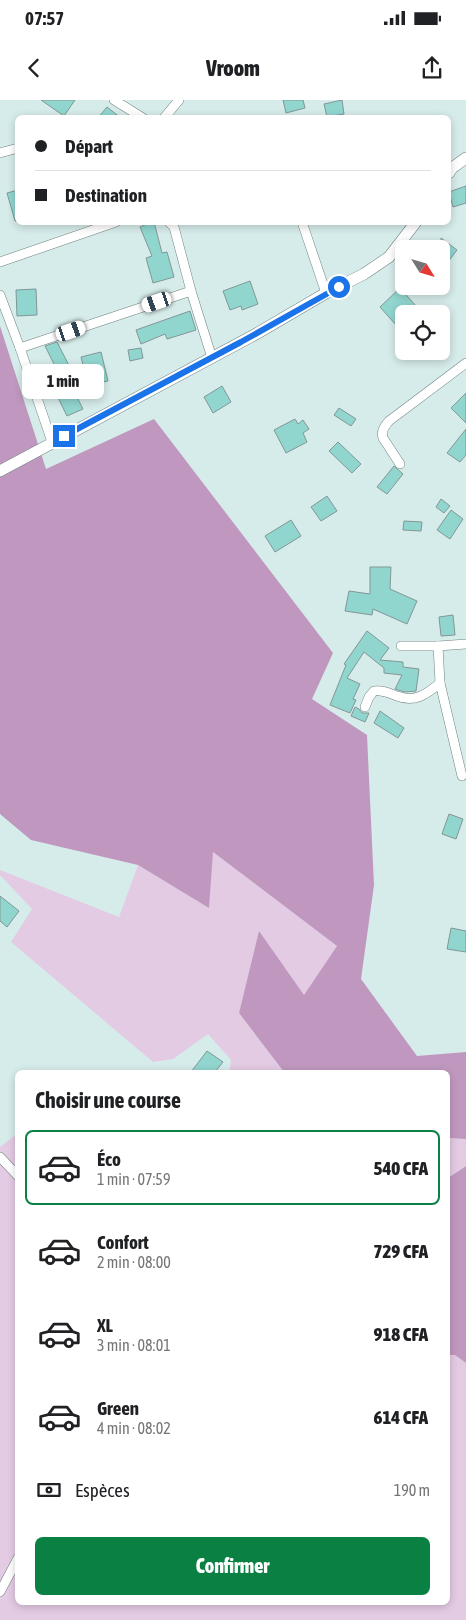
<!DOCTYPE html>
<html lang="fr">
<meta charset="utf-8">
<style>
body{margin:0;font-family:"Asap Condensed",sans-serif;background:#f6f6f6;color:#202124;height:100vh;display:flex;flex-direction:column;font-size:19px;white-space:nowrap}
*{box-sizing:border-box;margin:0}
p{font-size:16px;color:#757577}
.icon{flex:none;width:28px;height:28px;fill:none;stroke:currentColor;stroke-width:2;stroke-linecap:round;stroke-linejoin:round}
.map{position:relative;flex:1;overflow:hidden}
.sheet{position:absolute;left:15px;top:970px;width:435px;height:535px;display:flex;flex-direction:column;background:#fff;border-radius:8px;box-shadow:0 2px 8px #0003}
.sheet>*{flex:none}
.guide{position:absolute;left:15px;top:15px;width:436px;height:110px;border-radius:8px;box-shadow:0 2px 8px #0003;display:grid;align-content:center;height:110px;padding:0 20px;background:#fff}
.needle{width:32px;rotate:127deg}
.controls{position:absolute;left:395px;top:140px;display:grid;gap:10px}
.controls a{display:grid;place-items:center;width:55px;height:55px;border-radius:8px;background:#fff;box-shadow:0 2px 8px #0003;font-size:25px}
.end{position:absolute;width:22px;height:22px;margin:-11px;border:6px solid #1a73e8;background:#fff;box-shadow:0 0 0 2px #fff}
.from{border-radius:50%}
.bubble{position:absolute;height:35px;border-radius:8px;background:#fff;box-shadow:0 2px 8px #0003;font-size:16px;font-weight:800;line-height:35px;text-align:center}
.car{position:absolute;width:15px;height:30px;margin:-15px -8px;border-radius:6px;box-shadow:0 0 4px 1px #0007;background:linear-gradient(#fff 24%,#345 0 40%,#fff 0 76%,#345 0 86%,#fff 0)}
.guide b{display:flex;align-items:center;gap:18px;height:48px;font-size:19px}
.guide b+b{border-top:1px solid #e0e0e0}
.guide i{width:12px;height:12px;background:#202124}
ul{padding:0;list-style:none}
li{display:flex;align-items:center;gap:15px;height:75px;margin:0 10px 8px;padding:0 10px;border:2px solid transparent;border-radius:8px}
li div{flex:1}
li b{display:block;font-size:19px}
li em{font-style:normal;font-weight:800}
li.active{border-color:#0b8043}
li>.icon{width:45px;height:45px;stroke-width:1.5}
h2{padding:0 20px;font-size:22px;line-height:60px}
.pay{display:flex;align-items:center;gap:12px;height:55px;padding:0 20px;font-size:19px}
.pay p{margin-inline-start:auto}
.primary-button{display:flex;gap:10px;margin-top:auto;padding:10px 20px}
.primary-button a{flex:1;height:58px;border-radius:8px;background:#0b8043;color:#fff;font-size:20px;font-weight:800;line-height:58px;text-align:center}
.status{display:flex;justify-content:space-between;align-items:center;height:35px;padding:0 25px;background:#fff;direction:ltr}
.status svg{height:14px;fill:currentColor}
header{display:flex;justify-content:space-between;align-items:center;height:65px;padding:0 20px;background:#fff;font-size:22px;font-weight:800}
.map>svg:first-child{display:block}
.green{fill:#e4cbe4}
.forest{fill:#c098bf}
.building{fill:#90d6cf;stroke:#829795}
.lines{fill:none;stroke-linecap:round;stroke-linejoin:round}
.minor-casing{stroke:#6f8381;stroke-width:10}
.tertiary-casing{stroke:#6f8381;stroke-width:12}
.minor{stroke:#fff;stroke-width:9}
.tertiary{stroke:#fff;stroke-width:11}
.route{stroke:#1a73e8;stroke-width:6}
</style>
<div class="status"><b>07:57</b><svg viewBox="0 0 49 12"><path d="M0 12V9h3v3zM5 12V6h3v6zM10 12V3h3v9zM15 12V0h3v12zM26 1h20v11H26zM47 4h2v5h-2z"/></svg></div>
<header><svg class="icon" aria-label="back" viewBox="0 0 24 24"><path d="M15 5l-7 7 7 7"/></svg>Vroom<svg class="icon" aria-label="share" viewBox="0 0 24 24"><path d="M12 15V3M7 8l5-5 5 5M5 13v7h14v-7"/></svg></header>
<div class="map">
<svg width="466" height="1520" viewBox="0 0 466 1520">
<rect width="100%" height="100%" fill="#d6ecea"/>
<!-- green -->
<g class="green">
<polygon points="212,751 337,846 304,896 259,832 239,913 284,972 229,972 231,960 208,934 173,959 153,962 11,842 32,809 0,775 0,770 119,817 138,765 208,807"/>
<polygon points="17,1034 18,1502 448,1502 448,1255 455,1255 466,1263 466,1520 0,1520 0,1047"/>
<polygon points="448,1038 466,1039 466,1066 448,1078"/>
</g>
<!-- forest -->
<g class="forest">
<polygon points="0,226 46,369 154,319 333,553 312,599 367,635 374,785 361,879 417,956 466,952 466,1039 448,1038 448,972 284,972 239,913 259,831 304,895 337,846 213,752 209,808 138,765 31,740 0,714"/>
<polygon points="466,1066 466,1263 455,1255 448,1255 448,1078"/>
</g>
<!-- building -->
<g class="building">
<polygon points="41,0 75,0 64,16"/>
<polygon points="283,0 303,0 305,8 286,13"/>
<polygon points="342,0 344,14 327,17 324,4"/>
<polygon points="107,7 121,18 98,18"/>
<polygon points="466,86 466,103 453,107 449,92"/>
<polygon points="18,90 18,121 15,121 7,93"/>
<polygon points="151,122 154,122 162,153 167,152 174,177 153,183 146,158 152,156 140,127"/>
<polygon points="441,138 457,150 441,171 441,149 435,149 441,141"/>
<polygon points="250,181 258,204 242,210 241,206 230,210 223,191"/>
<polygon points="400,188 416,206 408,214 404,214 404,218 396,225 380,207"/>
<polygon points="36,189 37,215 17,216 16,190"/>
<polygon points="190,211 196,230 167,239 165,234 141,244 136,230"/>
<polygon points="57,242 80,287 73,289 83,309 67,316 46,273 56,268 45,246"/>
<polygon points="141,248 143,258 130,261 128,250"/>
<polygon points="101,252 108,281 88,285 81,257"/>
<polygon points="222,286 231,302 213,313 204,297"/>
<polygon points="466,293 466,323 451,308"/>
<polygon points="339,308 356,319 351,326 334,315"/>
<polygon points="295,319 298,324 303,320 309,329 303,333 307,342 286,353 274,330"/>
<polygon points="466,329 466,355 460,362 447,353"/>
<polygon points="338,342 361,364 352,373 329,351"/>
<polygon points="394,366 403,374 387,394 377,387"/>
<polygon points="327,396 337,411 321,421 311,407"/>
<polygon points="441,399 450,406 444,413 436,407"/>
<polygon points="451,410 463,419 450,439 437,430"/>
<polygon points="291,420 301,436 275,452 265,436"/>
<polygon points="404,421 422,422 421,431 403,430"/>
<polygon points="370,467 391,467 390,489 417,501 407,524 373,509 372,515 345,511 349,491 370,494"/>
<polygon points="453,515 455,535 441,536 439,517"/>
<polygon points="367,531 389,548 380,560 403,562 403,567 419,569 416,591 405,592 395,589 402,575 384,573 384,568 364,552 347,578 360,584 353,599 356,600 350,613 330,605 346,565 344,564"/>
<polygon points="355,607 359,609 362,613 369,613 365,622 351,616"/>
<polygon points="380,611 404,628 398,638 374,623"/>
<polygon points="449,714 463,719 456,739 442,734"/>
<polygon points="0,796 19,811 7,827 0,821"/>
<polygon points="451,828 466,831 466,852 447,849"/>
<polygon points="207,951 223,962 215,972 191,972"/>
</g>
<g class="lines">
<defs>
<g id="minor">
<polyline points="114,0 143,18"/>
<polyline points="164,18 179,0"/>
<polyline points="0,53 18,48"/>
<polyline points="169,122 174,127 191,191 212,258"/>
<polyline points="302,122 326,193"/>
<polyline points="0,162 116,122"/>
<polyline points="0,195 20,248 52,342"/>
<polyline points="20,248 191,191"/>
<path d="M400 364 383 338C381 331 384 327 389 321L466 263"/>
<polyline points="401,546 438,546 466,544"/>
<polyline points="438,546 440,583 462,676"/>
<path d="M365 607 369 597 374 591C383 590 389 593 397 596 415 603 427 594 440 583"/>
<polyline points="0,1057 18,1076"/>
<polyline points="0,1492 18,1458"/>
</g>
<g id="tertiary">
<polyline points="449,73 452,68 466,58"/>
<polyline points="0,371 256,234 326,193 364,174 389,157 416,122"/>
</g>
</defs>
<!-- minor casing -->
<use href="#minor" class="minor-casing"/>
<!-- tertiary casing -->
<use href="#tertiary" class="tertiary-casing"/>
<!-- minor -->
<use href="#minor" class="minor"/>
<!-- tertiary -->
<use href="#tertiary" class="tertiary"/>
</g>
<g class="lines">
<!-- route -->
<polyline class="route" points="64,336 241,242 339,187"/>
</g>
</svg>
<div class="controls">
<a><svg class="needle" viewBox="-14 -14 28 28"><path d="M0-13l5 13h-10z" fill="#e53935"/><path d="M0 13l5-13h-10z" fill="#757577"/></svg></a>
<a><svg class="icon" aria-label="locate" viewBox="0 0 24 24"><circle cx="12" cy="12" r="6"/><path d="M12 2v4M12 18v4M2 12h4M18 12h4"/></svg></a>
</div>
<i class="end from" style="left:339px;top:187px"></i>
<i class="end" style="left:64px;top:336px"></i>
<div class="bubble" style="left:22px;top:264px;width:82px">1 min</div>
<i class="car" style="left:157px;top:202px;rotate:251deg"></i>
<i class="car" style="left:71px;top:231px;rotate:71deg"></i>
<div class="guide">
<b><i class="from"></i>Départ</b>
<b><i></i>Destination</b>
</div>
<section class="sheet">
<h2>Choisir une course</h2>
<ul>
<li class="active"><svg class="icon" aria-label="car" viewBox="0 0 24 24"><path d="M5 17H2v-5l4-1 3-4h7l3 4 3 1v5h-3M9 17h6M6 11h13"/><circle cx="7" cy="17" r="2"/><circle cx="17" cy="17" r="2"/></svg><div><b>Éco</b><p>1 min · 07:59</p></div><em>540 CFA</em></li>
<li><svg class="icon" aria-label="car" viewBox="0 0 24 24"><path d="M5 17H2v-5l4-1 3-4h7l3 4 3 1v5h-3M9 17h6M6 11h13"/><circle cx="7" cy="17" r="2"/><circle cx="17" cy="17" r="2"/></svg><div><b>Confort</b><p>2 min · 08:00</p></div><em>729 CFA</em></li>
<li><svg class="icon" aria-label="car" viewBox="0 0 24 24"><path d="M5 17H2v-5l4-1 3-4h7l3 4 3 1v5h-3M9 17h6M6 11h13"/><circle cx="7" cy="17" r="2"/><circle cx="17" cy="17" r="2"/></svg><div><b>XL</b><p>3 min · 08:01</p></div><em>918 CFA</em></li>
<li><svg class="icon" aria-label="car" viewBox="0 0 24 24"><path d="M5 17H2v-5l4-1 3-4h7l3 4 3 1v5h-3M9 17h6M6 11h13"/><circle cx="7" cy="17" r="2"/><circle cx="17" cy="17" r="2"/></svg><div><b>Green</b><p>4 min · 08:02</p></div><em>614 CFA</em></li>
</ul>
<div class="pay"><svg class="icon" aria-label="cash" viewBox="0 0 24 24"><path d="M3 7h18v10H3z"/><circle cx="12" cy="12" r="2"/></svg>Espèces<p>190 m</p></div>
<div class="primary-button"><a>Confirmer</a></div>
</section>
</div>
